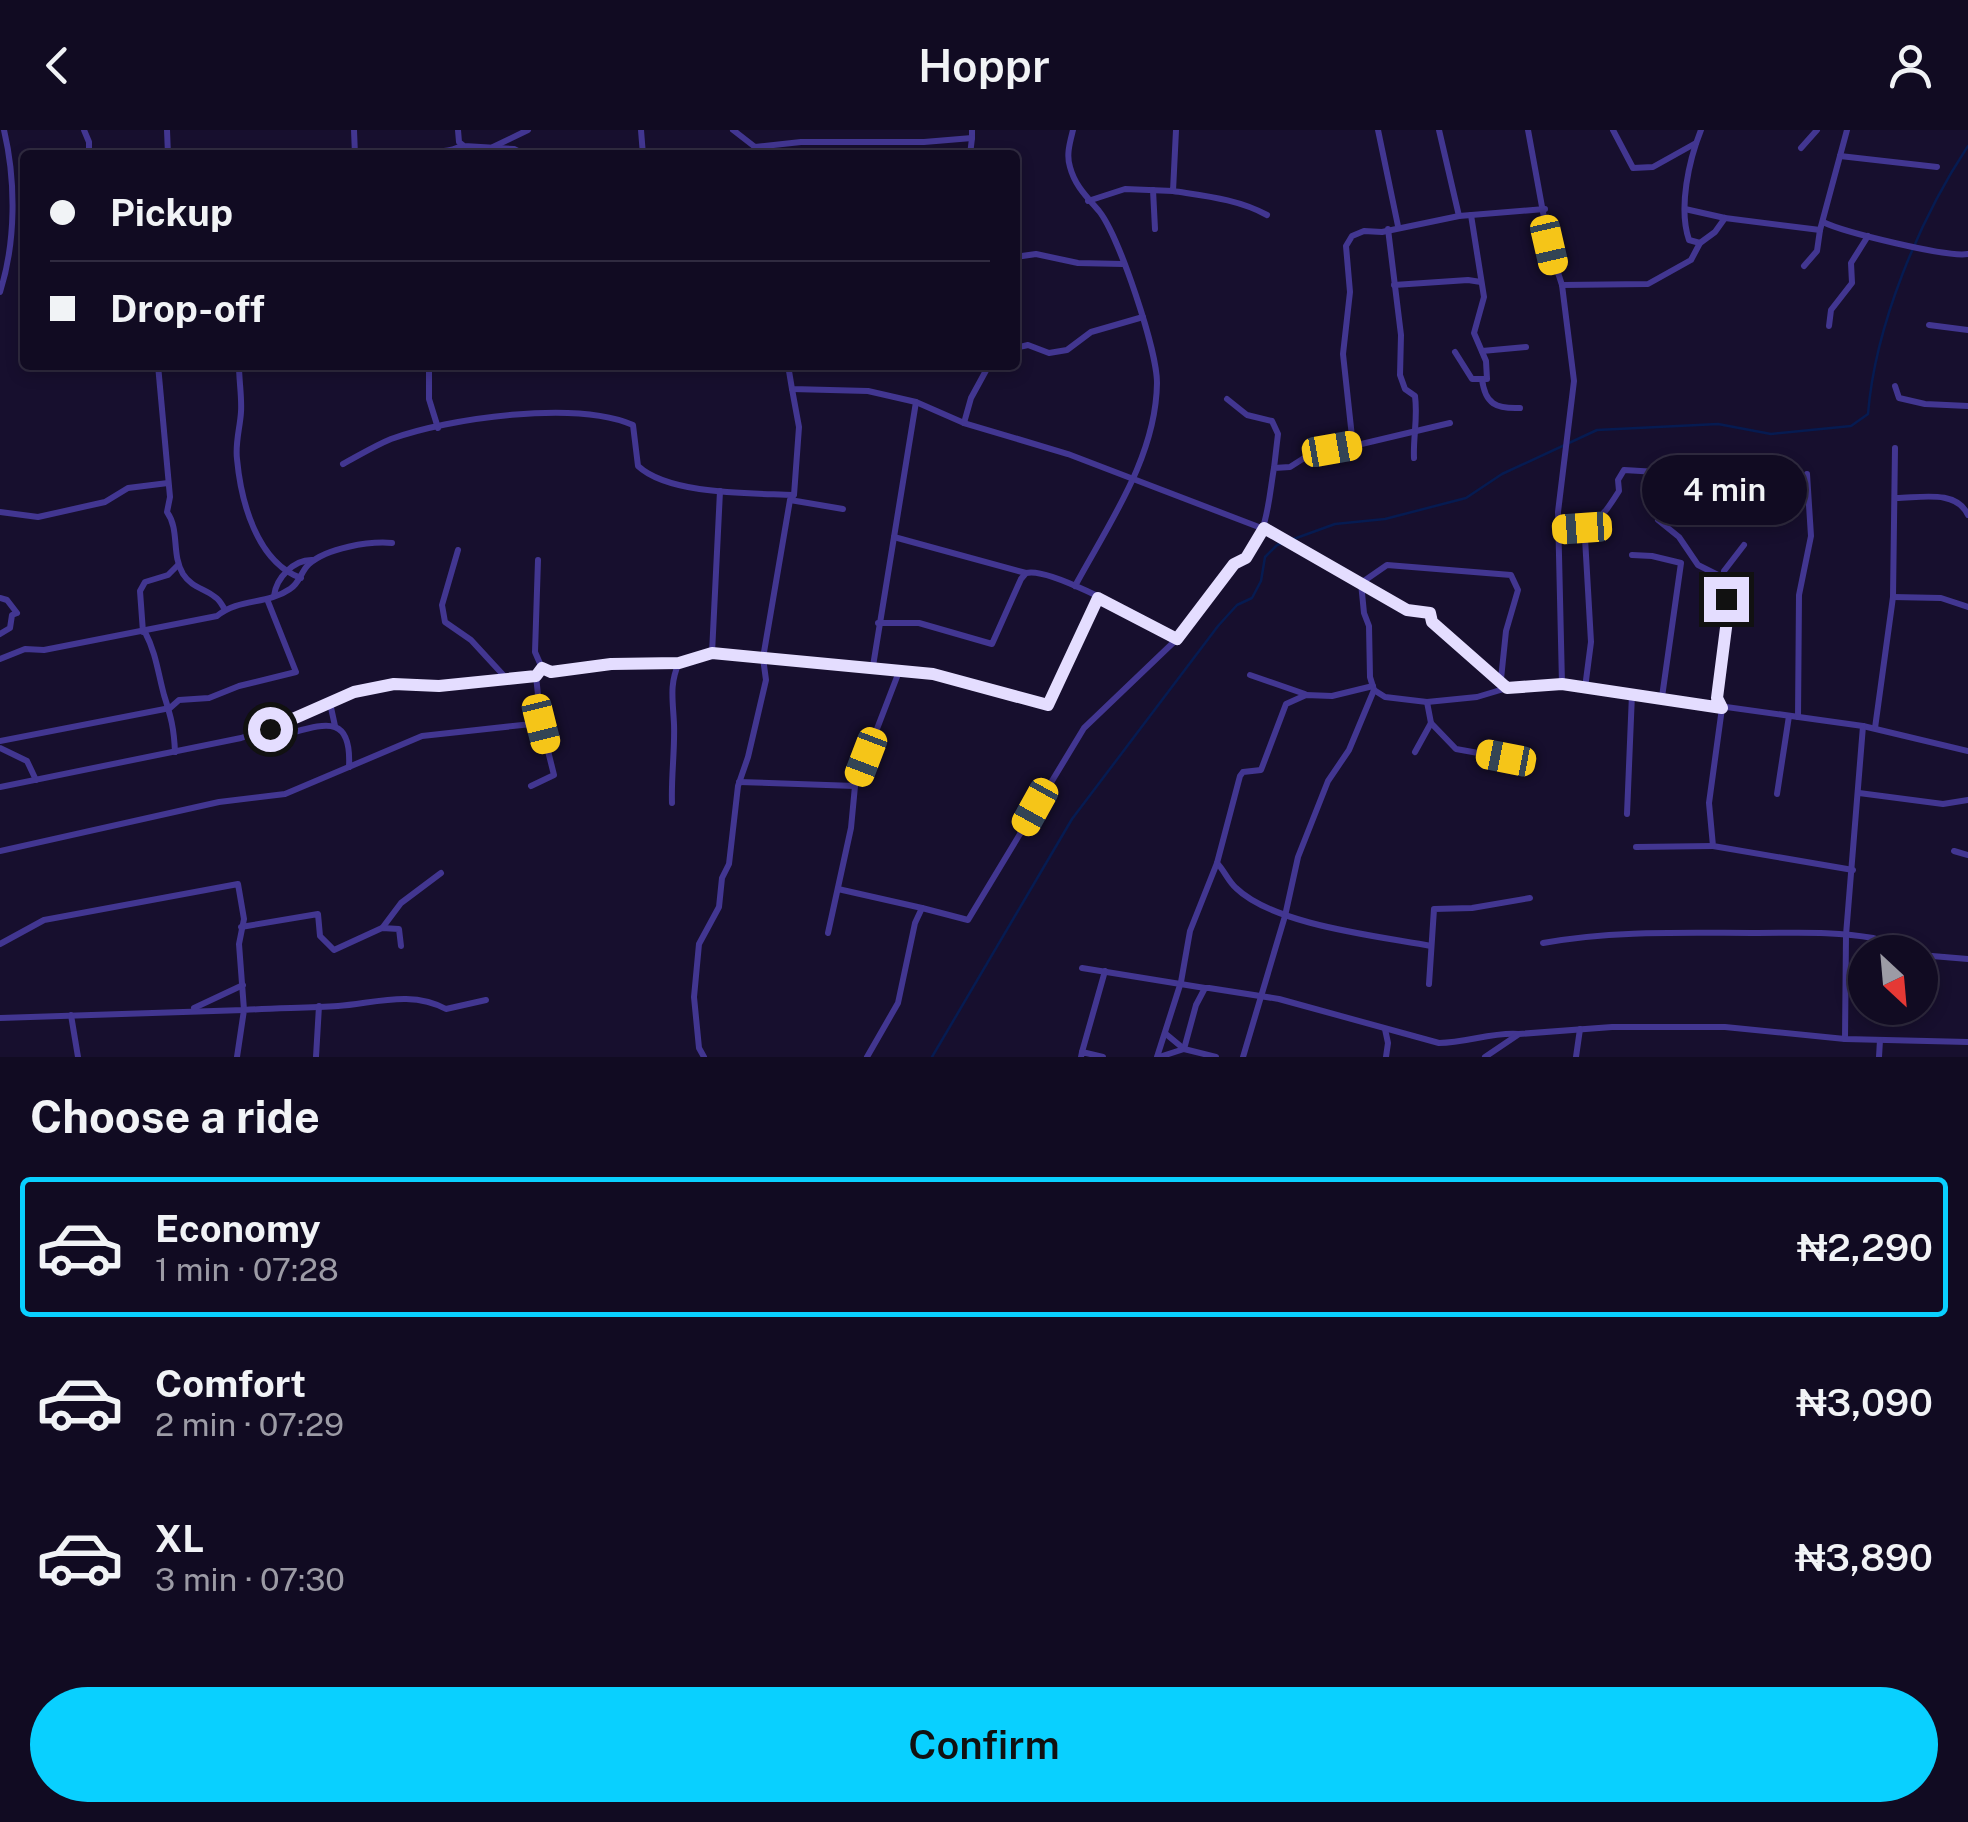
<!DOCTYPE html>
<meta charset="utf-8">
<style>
body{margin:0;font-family:"Public Sans",sans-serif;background:#1e192f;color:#f1f3f6;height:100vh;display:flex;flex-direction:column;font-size:38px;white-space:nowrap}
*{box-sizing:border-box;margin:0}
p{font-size:32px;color:#9c9ba5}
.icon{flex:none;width:55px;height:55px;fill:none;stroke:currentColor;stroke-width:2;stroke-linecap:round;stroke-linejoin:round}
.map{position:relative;height:927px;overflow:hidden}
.panel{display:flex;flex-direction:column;background:#110b22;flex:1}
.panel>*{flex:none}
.banner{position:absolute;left:20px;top:20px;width:1000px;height:220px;border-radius:10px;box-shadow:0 5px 15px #0003,0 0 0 2px #302b40;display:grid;align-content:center;height:220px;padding:0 30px;background:#110b22}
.needle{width:65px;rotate:154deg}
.controls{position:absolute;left:1848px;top:805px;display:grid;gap:20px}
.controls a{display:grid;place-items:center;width:90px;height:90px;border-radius:50%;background:#110b22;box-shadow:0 5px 15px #0003,0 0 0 2px #302b40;font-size:50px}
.end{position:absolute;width:45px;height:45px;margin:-22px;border:12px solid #e4ddff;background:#111;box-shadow:0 0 0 5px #111}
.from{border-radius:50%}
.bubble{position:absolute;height:70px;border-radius:35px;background:#110b22;box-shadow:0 5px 15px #0003,0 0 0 2px #302b40;font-size:32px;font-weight:600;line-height:70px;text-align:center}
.car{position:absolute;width:30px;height:60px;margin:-30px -15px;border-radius:12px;box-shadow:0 0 8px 2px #0007;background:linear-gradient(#f5c518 24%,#345 0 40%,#f5c518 0 76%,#345 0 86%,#f5c518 0)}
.banner b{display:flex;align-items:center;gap:35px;height:95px;font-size:38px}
.banner b+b{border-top:2px solid #302b40}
.banner i{width:25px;height:25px;background:#f1f3f6}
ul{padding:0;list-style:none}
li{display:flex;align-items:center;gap:30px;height:140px;margin:0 20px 15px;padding:0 10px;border:5px solid transparent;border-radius:10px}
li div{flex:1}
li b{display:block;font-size:38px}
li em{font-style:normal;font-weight:600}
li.active{border-color:#09d0ff}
li>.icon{width:90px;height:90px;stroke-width:1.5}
h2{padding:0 30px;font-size:45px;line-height:120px}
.cta{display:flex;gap:20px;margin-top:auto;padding:20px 30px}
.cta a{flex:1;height:115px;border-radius:60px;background:#09d0ff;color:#111;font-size:40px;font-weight:600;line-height:115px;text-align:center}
header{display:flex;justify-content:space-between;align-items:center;height:130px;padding:0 30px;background:#110b22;font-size:45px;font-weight:600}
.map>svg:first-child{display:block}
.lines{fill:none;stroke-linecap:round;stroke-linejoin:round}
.stream{stroke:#061b51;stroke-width:2.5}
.minor{stroke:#423691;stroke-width:6}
.route{stroke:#e4ddff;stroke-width:12}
</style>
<header><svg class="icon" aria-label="back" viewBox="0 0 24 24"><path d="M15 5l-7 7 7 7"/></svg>Hoppr<svg class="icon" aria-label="person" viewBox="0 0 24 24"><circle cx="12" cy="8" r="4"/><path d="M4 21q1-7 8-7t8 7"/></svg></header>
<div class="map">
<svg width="1968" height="927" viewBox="0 0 1968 927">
<rect width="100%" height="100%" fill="#170f2e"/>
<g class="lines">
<!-- stream -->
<path class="stream" d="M932 927 1072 689 1218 496 1237 475 1252 468 1261 451 1265 427 1277 415 1335 394 1385 389 1466 368 1502 344 1597 300 1718 294 1771 304 1851 296 1868 284C1875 196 1919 90 1968 16"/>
<!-- minor -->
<g class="minor">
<polyline points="84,0 89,12 89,25"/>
<polyline points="167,0 168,25"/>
<polyline points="354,0 355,25"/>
<polyline points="458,0 459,12 464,16 514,19 526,25"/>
<polyline points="641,0 643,25"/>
<polyline points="733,0 755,17 801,12 924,12 972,8 972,0"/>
<path d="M1073 0C1070 12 1066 25 1070 37 1075 56 1087 67 1099 81 1119 106 1157 220 1157 253 1156 327 1109 393 1075 456"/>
<polyline points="1378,0 1398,96"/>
<polyline points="1439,0 1459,86"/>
<polyline points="1528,0 1549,115 1562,155 1574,251 1558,382 1562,554"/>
<polyline points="1613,0 1633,38 1653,37 1696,13"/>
<polyline points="493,17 528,0"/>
<polyline points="1801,18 1817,0"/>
<path d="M391 25C412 21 445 25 461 16"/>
<polyline points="970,25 972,8"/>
<polyline points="1840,26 1937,37"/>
<polyline points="1153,60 1155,99"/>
<path d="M1173 61C1205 66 1238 69 1267 85"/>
<polyline points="1088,71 1125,59 1173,61 1176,0"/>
<polyline points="1685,79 1725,88 1820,100"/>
<path d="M1823 92C1843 102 1949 128 1968 124"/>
<path d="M1388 99 1401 205 1400 245 1405 259 1415 266C1418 288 1413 307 1414 328"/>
<polyline points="1700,113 1715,102 1725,88"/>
<polyline points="1015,127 1036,124 1078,133 1123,134"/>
<polyline points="1804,136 1817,121 1820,100 1847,0"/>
<polyline points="1394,155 1468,150 1481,152"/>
<path d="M1562 155 1648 154 1691 130 1700 113 1689 110C1678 78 1689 30 1701 0"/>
<path d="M0 162C16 112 16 51 4 0"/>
<polyline points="1929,195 1968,200"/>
<polyline points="1829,196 1831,180 1852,153 1851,133 1868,106"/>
<polyline points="1015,218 1028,215 1049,223 1067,220 1091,202 1143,187"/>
<polyline points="1482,221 1526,217"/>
<polyline points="1455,222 1472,249 1487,249 1486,231 1474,203 1484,167 1471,85"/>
<path d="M158 235 170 367 167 382C180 400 171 424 183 444 192 458 204 458 215 467 220 470 222 475 225 480"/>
<path d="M239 235C239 251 242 267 241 282 240 298 235 313 237 329 241 372 257 432 301 448"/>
<polyline points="429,235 429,269 438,298"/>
<polyline points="788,235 792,259 868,261 916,272 964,293 1068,324 1264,399 1361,453 1364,483 1369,496 1370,547 1374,560 1385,567 1427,572 1477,567 1507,558 1562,554 1863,596 1968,621"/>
<path d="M1482 249C1485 274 1496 279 1520 278"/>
<polyline points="1895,256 1899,268 1925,274 1968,276"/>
<polyline points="1227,269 1247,285 1272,291 1278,304 1274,338"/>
<polyline points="964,293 971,268 989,235"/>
<polyline points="1353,316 1450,293"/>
<path d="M343 334C358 326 374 316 391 309 448 288 576 270 633 295L638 336C669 365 752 363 793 365"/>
<path d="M1896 368C1920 368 1956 359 1968 385"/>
<polyline points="790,370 843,379"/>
<polyline points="0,382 38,387 105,372 128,358 168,353"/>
<polyline points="1658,390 1679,407 1698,435 1724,448"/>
<polyline points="1581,398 1585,408 1591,512 1585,558"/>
<path d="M1558 400C1594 398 1600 391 1619 361L1618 350 1624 340 1724 346 1722 390"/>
<polyline points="894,407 1026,443"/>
<polyline points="1744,415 1724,441 1727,490 1717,568 1722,578 1709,673 1713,716 1853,740"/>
<polyline points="458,420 442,475 445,492 471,510 506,548"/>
<polyline points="1632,425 1652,426 1681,433 1662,567"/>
<polyline points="538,430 535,522 542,538 551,541 611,534 679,533 712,523 873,536 916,272"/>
<path d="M274 466C276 448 294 429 313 430"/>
<polyline points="1893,467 1941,468 1968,477"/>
<polyline points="0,468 7,470 17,483 12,485 10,498 0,504"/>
<path d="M878 493H919L992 514 1021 449 1026 443C1052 436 1149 494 1177 509"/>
<polyline points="143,502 140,461 145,452 168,445 178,435"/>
<path d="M145 502C156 523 158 543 164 565 171 587 174 598 175 622"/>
<polyline points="712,523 720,361"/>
<path d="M0 529 25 519 44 520 217 486C239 468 267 475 290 459 300 453 301 441 309 434 327 418 369 411 392 413"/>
<polyline points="873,536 933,544 1048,575 1098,468"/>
<polyline points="1250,545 1305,564"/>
<polyline points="1501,549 1506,501 1518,460 1511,445 1387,435 1361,453 1407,480 1430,483 1432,492 1507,558"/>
<polyline points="330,573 335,596"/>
<polyline points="1798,587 1799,465 1811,406 1807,344"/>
<polyline points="1431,593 1456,619 1506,628"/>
<polyline points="1875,598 1893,467 1895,318"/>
<path d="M271 600 279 606C320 596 352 579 349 637"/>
<polyline points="0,611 170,578 179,570 209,568 239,556 296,542 267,469"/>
<polyline points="0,618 27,631 36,650"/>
<polyline points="1415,622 1431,593 1427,572"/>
<polyline points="739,652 855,656"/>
<polyline points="531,656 554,645 541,593"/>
<polyline points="0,657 241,608 301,588 319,577 369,559 395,554 439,556 536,546 541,593 422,606 285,664 219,672 0,721"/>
<polyline points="1859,663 1943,674 1968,670"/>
<polyline points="1777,664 1789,586"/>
<path d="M672 673C671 647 675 620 674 594 673 571 669 554 679 533"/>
<polyline points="1627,684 1632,564"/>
<polyline points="1636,717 1713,716"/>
<polyline points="1954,721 1968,725"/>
<path d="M1217 733C1224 740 1228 751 1236 758 1274 795 1378 806 1431 816"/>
<polyline points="838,759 922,778"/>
<polyline points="241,797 318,784 320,806 334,820 382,798 399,799 401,816"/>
<polyline points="383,797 401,773 441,743"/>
<polyline points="828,803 851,698 855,656 900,539"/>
<path d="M1543 813C1614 800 1687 803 1758 803 1796 803 1836 801 1873 808 1884 810 1887 820 1899 822"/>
<polyline points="0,814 44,790 238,754 244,789 239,814 244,880 0,888"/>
<polyline points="1920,825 1968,829"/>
<polyline points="1082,838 1205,858"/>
<polyline points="1429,854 1434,779 1472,778 1530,768"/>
<polyline points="194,878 243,855"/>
<polyline points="71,885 78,927"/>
<polyline points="1385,899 1388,913 1386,927"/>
<polyline points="1166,904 1184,919 1216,927"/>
<polyline points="1845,909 1846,805 1863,596"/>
<polyline points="1082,922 1105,841"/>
<path d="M237 927 244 880C275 878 307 878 338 876 375 873 412 860 446 879L486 870"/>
<polyline points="316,927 319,876"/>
<polyline points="704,927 699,918 694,867 699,814 719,777 722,748 729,734 738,656 748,627 766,550 763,528 790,370 794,365 799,297 792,259"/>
<path d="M867 927 898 873 915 793 922 778 968 790 1084 598 1177 509 1234 434C1268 418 1268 371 1274 338L1290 337 1312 323 1353 316 1343 224 1350 162 1346 116 1352 106 1364 101 1382 102 1459 86 1545 79"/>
<polyline points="1081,927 1082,922 1103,927"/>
<polyline points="1157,927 1181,852 1190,801 1217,733 1240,646 1243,642 1261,640 1286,574 1306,565 1332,566 1373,556"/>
<path d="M1159 927 1184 919 1196 875 1205 858H1209L1279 869 1439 913C1466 913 1492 902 1518 904"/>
<polyline points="1243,927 1285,786 1298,727 1328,651 1349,620 1374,560"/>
<polyline points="1485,927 1519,904 1612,897 1725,897 1845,909 1968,912"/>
<polyline points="1576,927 1580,899"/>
<polyline points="1879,927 1880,910"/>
</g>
</g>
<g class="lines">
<!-- route -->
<polyline class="route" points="270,599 354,562 394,554 439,556 536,546 542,538 551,542 611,534 679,533 712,523 933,544 1048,575 1098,468 1177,509 1234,434 1246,428 1264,398 1407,480 1430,483 1432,492 1507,558 1562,554 1722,578 1717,568 1727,490 1726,469"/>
</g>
</svg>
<div class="controls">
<a><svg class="needle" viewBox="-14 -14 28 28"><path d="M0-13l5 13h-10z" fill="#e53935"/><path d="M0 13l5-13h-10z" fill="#9c9ba5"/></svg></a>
</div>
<i class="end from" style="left:270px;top:599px"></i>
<i class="end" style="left:1726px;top:469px"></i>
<div class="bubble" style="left:1642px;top:325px;width:165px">4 min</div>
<i class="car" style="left:1549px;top:115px;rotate:167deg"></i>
<i class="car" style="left:1332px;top:319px;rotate:80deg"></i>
<i class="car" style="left:1582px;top:398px;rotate:266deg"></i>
<i class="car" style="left:541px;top:594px;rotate:166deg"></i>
<i class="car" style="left:866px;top:627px;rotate:201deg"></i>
<i class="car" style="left:1506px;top:628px;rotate:281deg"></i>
<i class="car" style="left:1035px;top:677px;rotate:209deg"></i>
<div class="banner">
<b><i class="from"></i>Pickup</b>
<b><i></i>Drop-off</b>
</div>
</div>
<section class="panel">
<h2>Choose a ride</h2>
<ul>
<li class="active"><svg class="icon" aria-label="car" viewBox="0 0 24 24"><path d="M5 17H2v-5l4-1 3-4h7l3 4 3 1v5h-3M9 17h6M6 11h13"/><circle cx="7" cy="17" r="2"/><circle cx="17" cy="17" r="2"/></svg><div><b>Economy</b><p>1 min · 07:28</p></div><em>₦2,290</em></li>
<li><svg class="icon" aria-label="car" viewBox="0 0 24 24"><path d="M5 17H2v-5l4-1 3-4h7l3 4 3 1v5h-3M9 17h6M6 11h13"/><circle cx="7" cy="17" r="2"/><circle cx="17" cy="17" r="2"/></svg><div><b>Comfort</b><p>2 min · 07:29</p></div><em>₦3,090</em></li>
<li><svg class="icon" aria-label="car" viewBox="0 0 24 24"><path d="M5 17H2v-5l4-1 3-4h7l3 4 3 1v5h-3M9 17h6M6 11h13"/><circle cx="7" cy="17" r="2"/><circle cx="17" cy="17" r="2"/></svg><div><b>XL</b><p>3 min · 07:30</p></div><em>₦3,890</em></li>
</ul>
<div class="cta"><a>Confirm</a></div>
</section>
